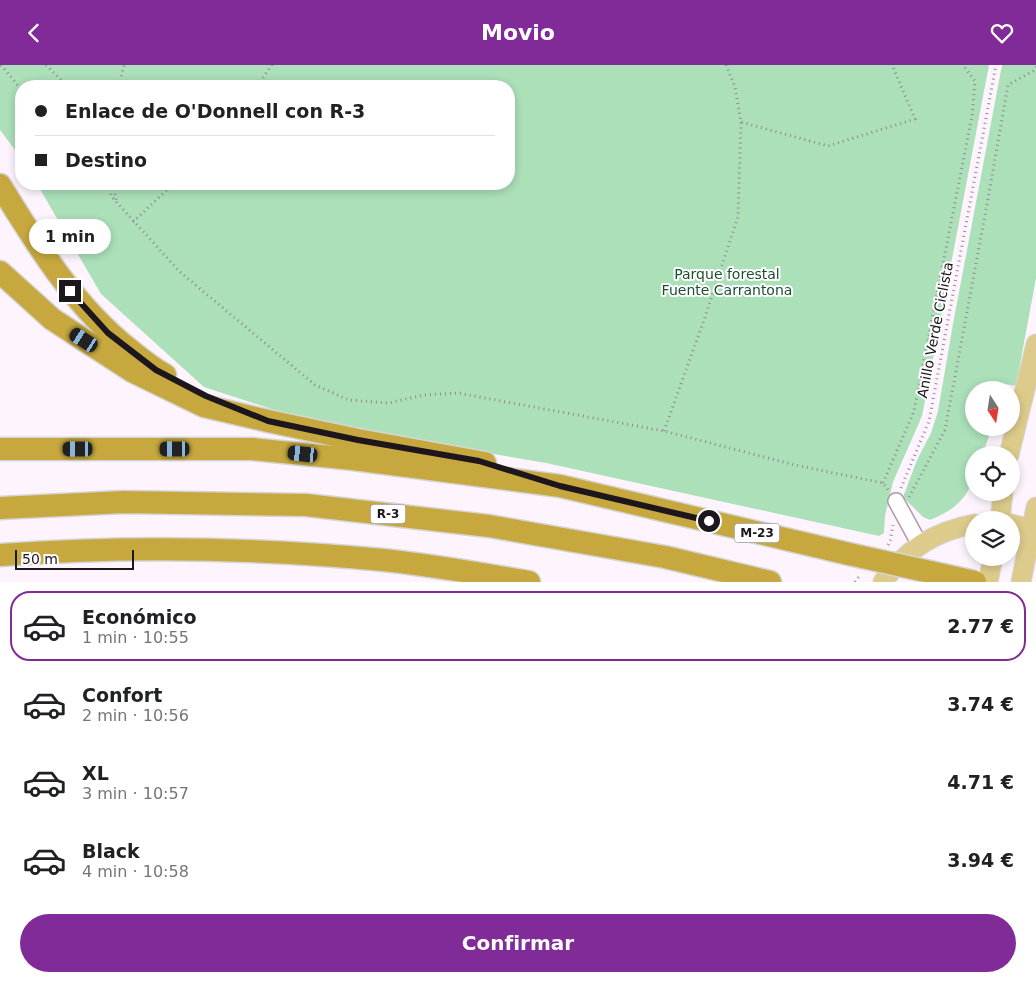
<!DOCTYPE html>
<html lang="es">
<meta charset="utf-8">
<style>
body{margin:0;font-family:"DejaVu Sans",sans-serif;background:#f2f2f2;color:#202124;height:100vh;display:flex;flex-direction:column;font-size:19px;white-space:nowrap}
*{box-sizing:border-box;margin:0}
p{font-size:16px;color:#757577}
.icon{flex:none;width:28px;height:28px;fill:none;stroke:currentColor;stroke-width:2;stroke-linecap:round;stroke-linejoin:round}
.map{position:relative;height:517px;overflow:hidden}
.sheet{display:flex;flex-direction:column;background:#fff;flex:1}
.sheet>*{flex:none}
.hud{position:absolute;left:15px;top:15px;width:500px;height:110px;border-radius:20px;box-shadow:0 2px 8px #0003;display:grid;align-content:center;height:110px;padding:0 20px;background:#fff}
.needle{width:32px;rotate:168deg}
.tools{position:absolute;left:965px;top:316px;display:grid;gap:10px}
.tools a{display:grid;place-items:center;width:55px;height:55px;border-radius:50%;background:#fff;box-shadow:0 2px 8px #0003;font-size:25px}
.scale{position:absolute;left:15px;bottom:12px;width:119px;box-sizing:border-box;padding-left:5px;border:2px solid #1d161d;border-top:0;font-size:14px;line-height:18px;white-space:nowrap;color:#1d161d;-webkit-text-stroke:4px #fff;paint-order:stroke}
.end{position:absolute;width:22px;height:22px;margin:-11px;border:6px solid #1d161d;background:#fff;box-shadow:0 0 0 2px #fff}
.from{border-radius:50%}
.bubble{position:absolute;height:35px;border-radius:18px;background:#fff;box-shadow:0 2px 8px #0003;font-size:16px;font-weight:600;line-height:35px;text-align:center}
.car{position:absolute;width:15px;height:30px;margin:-15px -8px;border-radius:6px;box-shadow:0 0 4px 1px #0007;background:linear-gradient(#222 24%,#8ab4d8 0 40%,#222 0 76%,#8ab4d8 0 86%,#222 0)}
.hud b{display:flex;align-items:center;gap:18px;height:48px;font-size:19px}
.hud b+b{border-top:1px solid #e0e0e0}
.hud i{width:12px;height:12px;background:#202124}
ul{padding:9px 0 0;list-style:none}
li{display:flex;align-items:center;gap:15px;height:70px;margin:0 10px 8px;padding:0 10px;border:2px solid transparent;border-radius:20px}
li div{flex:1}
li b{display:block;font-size:19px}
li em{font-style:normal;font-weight:600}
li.on{border-color:#812b99}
li>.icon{width:45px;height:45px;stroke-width:1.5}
.action{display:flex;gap:10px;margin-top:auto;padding:10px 20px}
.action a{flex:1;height:58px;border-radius:30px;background:#812b99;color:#fff;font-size:20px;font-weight:600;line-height:58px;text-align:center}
header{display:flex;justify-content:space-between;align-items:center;height:65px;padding:0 20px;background:#812b99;color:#fff;font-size:22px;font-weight:600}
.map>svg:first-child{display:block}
.green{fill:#abe0b9}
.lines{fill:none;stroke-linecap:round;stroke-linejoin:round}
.minor-casing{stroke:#ae99ae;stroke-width:18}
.major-casing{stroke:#d6d5d6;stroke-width:21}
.highway-casing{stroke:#d6d5d6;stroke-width:25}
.path{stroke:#928992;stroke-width:3;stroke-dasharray:1 4;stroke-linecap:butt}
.minor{stroke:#fff;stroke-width:15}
.major{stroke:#ddcb8b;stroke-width:19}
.highway{stroke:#c6a83e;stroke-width:22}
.highway-bridge-casing{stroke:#d6d5d6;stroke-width:25;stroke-linecap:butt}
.highway-bridge{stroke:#c6a83e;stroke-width:22}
.route{stroke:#1d161d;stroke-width:6}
.labels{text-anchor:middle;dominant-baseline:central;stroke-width:4;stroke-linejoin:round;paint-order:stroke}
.shield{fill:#fff;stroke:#615c61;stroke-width:1}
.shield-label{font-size:12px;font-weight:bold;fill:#1d161d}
.park-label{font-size:14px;fill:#1c4f2e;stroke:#fff}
.street-label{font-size:14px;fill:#1d161d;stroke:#fff}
</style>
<header><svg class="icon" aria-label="back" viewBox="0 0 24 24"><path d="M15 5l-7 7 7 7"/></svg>Movio<svg class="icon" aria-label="heart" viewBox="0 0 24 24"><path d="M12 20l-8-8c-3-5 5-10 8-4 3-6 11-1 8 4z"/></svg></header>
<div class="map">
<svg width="1036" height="517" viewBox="0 0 1036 517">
<rect width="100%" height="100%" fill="#fdf4fd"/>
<!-- green -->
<g class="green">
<polygon points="0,0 989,0 922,351 893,417 885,451 884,468 879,471 546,398 318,359 204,322 101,229 37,119 509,119 509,21 21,21 21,93 0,65"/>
<path d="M1002 0H1036V213L1016 321 1006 319 1004 325H974V362L992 363 982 390H974C974 397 975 406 973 413 967 436 950 447 930 455L923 452 903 432 917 395 931 368 938 346 953 259Z"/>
</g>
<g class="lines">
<defs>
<polyline id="minor" points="896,436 920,480"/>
<g id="major">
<polyline points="1009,390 1036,279"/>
<polyline points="1000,455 1003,428"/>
<polyline points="1011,459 1036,465"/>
<path d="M883 517C905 485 936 466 974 459"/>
<polyline points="988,517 993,492"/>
<polyline points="1021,517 1036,442"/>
</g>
<g id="highway">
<path d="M0 120C37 180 74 241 130 285 141 294 152 303 165 310"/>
<polyline points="0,207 52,254 132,306 204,341 268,356 358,375 485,398"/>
<polyline points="0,384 252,384 353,394 560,421 849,489"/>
<polyline points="0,443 124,437 306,440 489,461 665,492 770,517"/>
<path d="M0 490C127 481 256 483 383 495 432 500 481 509 529 517"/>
</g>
</defs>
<!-- minor casing -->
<use href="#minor" class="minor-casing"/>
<!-- major casing -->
<use href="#major" class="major-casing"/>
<!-- highway casing -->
<use href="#highway" class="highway-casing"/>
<!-- path -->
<g class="path">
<polyline points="1,0 21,24"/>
<polyline points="46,0 67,21"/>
<polyline points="726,0 735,22 741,57 828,81 915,54 892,0"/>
<polyline points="119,21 124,0"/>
<polyline points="257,21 272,0"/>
<polyline points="104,119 109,126"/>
<polyline points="109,119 111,131 180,207 315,320 349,335 388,338 424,330 458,328 664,366 795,400 883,418 888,425"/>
<polyline points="113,119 117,138"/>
<polyline points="133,157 173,119"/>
<polyline points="664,366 703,258 738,152 741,57"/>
<polyline points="883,418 914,346 972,51 975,16 963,0"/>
<polyline points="901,423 929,356 996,0"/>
<polyline points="909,432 945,365 988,134 1008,20 1033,6 1036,2"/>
<polyline points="888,480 890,477 893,460"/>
<polyline points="855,517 860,510"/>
</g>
<!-- minor -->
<use href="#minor" class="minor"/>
<!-- major -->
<use href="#major" class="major"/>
<!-- highway -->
<use href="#highway" class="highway"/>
<defs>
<polyline id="highway-bridge" points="849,489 975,517"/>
</defs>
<!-- highway-bridge casing -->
<use href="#highway-bridge" class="highway-bridge-casing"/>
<!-- highway-bridge -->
<use href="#highway-bridge" class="highway-bridge"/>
</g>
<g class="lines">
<!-- route -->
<polyline class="route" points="70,226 108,268 156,305 206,331 268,356 358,375 479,396 560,421 709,456"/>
</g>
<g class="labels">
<!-- shield labels -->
<g class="shield">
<rect x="370.5" y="439.5" width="35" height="19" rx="4"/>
<rect x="734.5" y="458.5" width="45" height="19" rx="4"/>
</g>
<g class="shield-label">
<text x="388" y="449">R-3</text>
<text x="757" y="468">M-23</text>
</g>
<!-- park labels -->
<g class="park-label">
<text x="727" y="209">Parque forestal<tspan x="727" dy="16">Fuente Carrantona</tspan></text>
</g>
<!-- street labels -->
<g class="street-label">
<text transform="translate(935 265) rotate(-79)">Anillo Verde Ciclista</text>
</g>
</g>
</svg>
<div class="tools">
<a><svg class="needle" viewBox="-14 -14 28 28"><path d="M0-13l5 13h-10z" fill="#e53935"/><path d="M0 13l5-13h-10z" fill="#757577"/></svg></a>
<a><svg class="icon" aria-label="locate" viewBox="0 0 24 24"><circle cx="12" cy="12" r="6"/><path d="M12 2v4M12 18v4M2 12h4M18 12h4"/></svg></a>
<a><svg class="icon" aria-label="layers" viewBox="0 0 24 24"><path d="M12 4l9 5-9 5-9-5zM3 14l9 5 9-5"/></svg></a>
</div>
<div class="scale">50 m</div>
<i class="end from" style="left:709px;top:456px"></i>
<i class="end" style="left:70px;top:226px"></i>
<div class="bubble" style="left:29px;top:154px;width:82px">1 min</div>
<i class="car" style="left:84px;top:275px;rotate:303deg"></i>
<i class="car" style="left:78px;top:384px;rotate:270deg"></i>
<i class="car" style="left:175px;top:384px;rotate:270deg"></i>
<i class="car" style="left:303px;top:389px;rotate:276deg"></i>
<div class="hud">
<b><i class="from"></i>Enlace de O'Donnell con R-3</b>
<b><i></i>Destino</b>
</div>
</div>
<section class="sheet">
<ul>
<li class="on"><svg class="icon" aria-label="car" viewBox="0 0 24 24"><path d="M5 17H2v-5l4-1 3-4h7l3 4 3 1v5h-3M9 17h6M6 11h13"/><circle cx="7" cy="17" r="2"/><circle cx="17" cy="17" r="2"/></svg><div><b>Económico</b><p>1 min · 10:55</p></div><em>2.77 €</em></li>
<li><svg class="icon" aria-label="car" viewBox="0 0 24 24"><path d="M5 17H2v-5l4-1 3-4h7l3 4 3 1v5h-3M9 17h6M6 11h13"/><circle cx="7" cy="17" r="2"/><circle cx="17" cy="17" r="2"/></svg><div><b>Confort</b><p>2 min · 10:56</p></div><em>3.74 €</em></li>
<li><svg class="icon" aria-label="car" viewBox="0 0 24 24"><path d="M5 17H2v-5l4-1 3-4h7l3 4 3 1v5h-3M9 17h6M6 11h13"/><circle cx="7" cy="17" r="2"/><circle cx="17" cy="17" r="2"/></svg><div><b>XL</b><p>3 min · 10:57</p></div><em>4.71 €</em></li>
<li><svg class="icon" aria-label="car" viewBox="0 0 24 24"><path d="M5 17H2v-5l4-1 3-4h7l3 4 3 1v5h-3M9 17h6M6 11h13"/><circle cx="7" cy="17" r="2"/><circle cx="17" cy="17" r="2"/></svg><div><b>Black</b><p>4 min · 10:58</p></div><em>3.94 €</em></li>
</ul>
<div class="action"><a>Confirmar</a></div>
</section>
